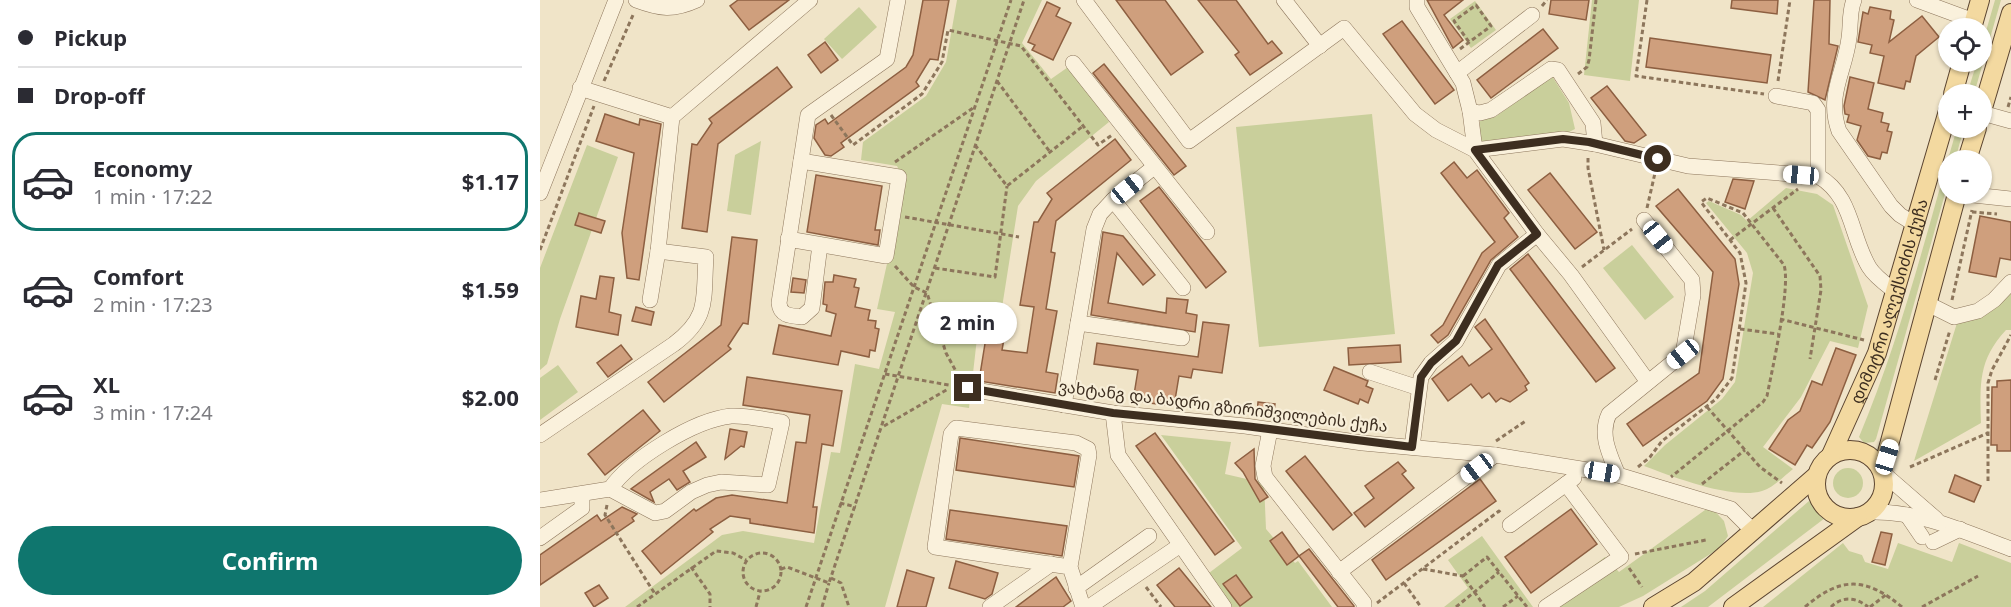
<!DOCTYPE html>
<meta charset="utf-8">
<style>
body{margin:0;font-family:Georgia,"Noto Sans Georgian",serif;background:#f2f2f3;color:#2b2b33;height:100vh;display:flex;flex-direction:column;font-size:22px;white-space:nowrap}
*{box-sizing:border-box;margin:0}
p{font-size:20px;color:#7c7c81}
.icon{flex:none;width:33px;height:33px;fill:none;stroke:currentColor;stroke-width:2;stroke-linecap:round;stroke-linejoin:round}
.map{position:relative;flex:1;overflow:hidden}
.sheet{display:flex;flex-direction:column;background:#fff;width:540px}
.sheet>*{flex:none}
.banner{display:grid;align-content:center;height:132px;padding:0 18px;background:#fff}
.controls{position:absolute;left:1398px;top:18px;display:grid;gap:12px}
.controls a{display:grid;place-items:center;width:54px;height:54px;border-radius:50%;background:#fff;box-shadow:0 2px 4px #0004;font-size:30px}
.end{position:absolute;width:27px;height:27px;margin:-14px;border:8px solid #3d2e20;background:#fff;box-shadow:0 0 0 3px #fff}
.from{border-radius:50%}
.bubble{position:absolute;height:42px;border-radius:21px;background:#fff;box-shadow:0 2px 4px #0004;font-size:20px;font-weight:700;line-height:42px;text-align:center}
.car{position:absolute;width:18px;height:36px;margin:-18px -9px;border-radius:8px;box-shadow:0 0 4px 2px #0007;background:linear-gradient(#fff 24%,#345 0 40%,#fff 0 76%,#345 0 86%,#fff 0)}
.banner b{display:flex;align-items:center;gap:21px;height:57px;font-size:22px}
.banner b+b{border-top:2px solid #e1e1e2}
.banner i{width:15px;height:15px;background:#2b2b33}
ul{padding:0;list-style:none}
li{display:flex;align-items:center;gap:18px;height:99px;margin:0 12px 9px;padding:0 6px;border:3px solid transparent;border-radius:24px}
li div{flex:1}
li b{display:block;font-size:22px}
li em{font-style:normal;font-weight:700}
li.current{border-color:#0f766e}
li>.icon{width:54px;height:54px;stroke-width:1.5}
.primary-button{display:flex;gap:12px;margin-top:auto;padding:12px 18px}
.primary-button a{flex:1;height:69px;border-radius:36px;background:#0f766e;color:#fff;font-size:24px;font-weight:700;line-height:69px;text-align:center}
main{display:flex;flex:1;min-height:0}
.map>svg:first-child{display:block}
.green{fill:#c9cf9b}
.building{fill:#cf9f7d;stroke:#8d5f41;stroke-width:1.5}
.lines{fill:none;stroke-linecap:round;stroke-linejoin:round}
.minor-casing{stroke:#8d765c;stroke-width:16}
.major-casing{stroke:#5b4430;stroke-width:20}
.path{stroke:#8d765c;stroke-width:3;stroke-dasharray:4.5 3;stroke-linecap:butt}
.minor{stroke:#faf1dc;stroke-width:15}
.major{stroke:#f3d9a0;stroke-width:18}
.route{stroke:#3d2e20;stroke-width:8}
.labels{text-anchor:middle;dominant-baseline:central;stroke-width:4.5;stroke-linejoin:round;paint-order:stroke}
.street-label{font-size:16px;fill:#3d2e20;stroke:#f7eed8}
</style>
<main>
<section class="sheet">
<div class="banner">
<b><i class="from"></i>Pickup</b>
<b><i></i>Drop-off</b>
</div>
<ul>
<li class="current"><svg class="icon" aria-label="car" viewBox="0 0 24 24"><path d="M5 17H2v-5l4-1 3-4h7l3 4 3 1v5h-3M9 17h6M6 11h13"/><circle cx="7" cy="17" r="2"/><circle cx="17" cy="17" r="2"/></svg><div><b>Economy</b><p>1 min · 17:22</p></div><em>$1.17</em></li>
<li><svg class="icon" aria-label="car" viewBox="0 0 24 24"><path d="M5 17H2v-5l4-1 3-4h7l3 4 3 1v5h-3M9 17h6M6 11h13"/><circle cx="7" cy="17" r="2"/><circle cx="17" cy="17" r="2"/></svg><div><b>Comfort</b><p>2 min · 17:23</p></div><em>$1.59</em></li>
<li><svg class="icon" aria-label="car" viewBox="0 0 24 24"><path d="M5 17H2v-5l4-1 3-4h7l3 4 3 1v5h-3M9 17h6M6 11h13"/><circle cx="7" cy="17" r="2"/><circle cx="17" cy="17" r="2"/></svg><div><b>XL</b><p>3 min · 17:24</p></div><em>$2.00</em></li>
</ul>
<div class="primary-button"><a>Confirm</a></div>
</section>
<div class="map">
<svg width="1471" height="607" viewBox="0 0 1471 607">
<rect width="100%" height="100%" fill="#f0e4c8"/>
<!-- green -->
<g class="green">
<polygon points="417,0 502,0 482,43 511,79 531,65 569,122 496,181 478,206 461,314 440,312 429,408 402,404 345,607 85,607 182,535 203,531 274,543 291,452 300,453 315,364 339,369 355,312 337,309 365,182 357,166 321,160 323,142 386,96 406,62"/>
<polygon points="1052,0 1099,0 1090,81 1044,75"/>
<polygon points="1455,0 1461,0 1434,94 1427,94 1437,62 1442,62 1442,45"/>
<polygon points="935,1 956,30 931,48 910,19"/>
<polygon points="319,7 337,27 302,59 284,39"/>
<polygon points="1012,76 1029,103 1035,129 1027,133 940,144 940,120 955,117"/>
<polygon points="832,114 855,334 719,347 696,127"/>
<path d="M1417 128H1424L1415 160H1408V183L1336 439 1334 442 1324 443 1319 437C1361 337 1387 231 1417 128Z"/>
<polygon points="221,141 211,215 187,211 195,155"/>
<polygon points="47,145 78,157 20,319 7,364 0,370 0,268"/>
<path d="M1246 188 1277 194 1293 205 1328 306 1318 348 1290 341 1261 397 1223 447 1253 469C1244 476 1233 488 1222 491 1192 500 1134 477 1104 466L1125 445 1182 399 1195 382 1213 273 1207 253 1166 203 1169 201 1201 215 1207 221Z"/>
<polygon points="1092,245 1134,297 1105,320 1063,268"/>
<path d="M1471 289V330H1466C1438 360 1440 384 1441 423L1374 461 1417 323C1441 319 1454 306 1471 289Z"/>
<polygon points="18,365 38,392 0,420 0,378"/>
<polygon points="621,435 691,442 685,474 724,483 726,529 755,563 758,561 792,607 689,607 665,576 702,548"/>
<circle cx="1308" cy="483" r="15"/>
<polygon points="1269,501 1285,518 1168,607 1141,607 1165,591"/>
<polygon points="1167,503 1184,521 1188,536 1180,548 1103,596 1079,607 998,607 1065,557 1079,572 1165,510"/>
<polygon points="942,536 993,607 904,607 928,588 908,560"/>
<polygon points="1303,543 1309,551 1322,555 1325,562 1348,569 1358,543 1412,562 1419,543 1471,563 1471,607 1223,607"/>
</g>
<!-- building -->
<g class="building">
<polygon points="198,0 249,0 209,30 190,6"/>
<polygon points="383,0 409,0 398,60 390,59 376,82 379,86 301,143 304,147 291,156 285,155 274,138 276,125 285,119 288,124 366,67 373,55"/>
<polygon points="576,0 625,0 663,52 631,75"/>
<polygon points="658,0 696,0 728,44 732,41 742,53 710,75 695,55 699,52"/>
<polygon points="887,0 923,0 904,15 923,40 913,48"/>
<polygon points="1011,0 1049,0 1046,20 1009,14"/>
<polygon points="1192,0 1238,0 1237,14 1191,8"/>
<polygon points="1274,0 1290,0 1289,44 1298,46 1285,100 1268,92"/>
<polygon points="507,2 520,8 516,16 531,23 513,60 492,50 495,45 488,42"/>
<polygon points="1330,7 1351,11 1350,19 1354,20 1349,42 1382,16 1399,37 1376,56 1370,82 1366,81 1364,89 1338,83 1344,56 1330,53 1332,45 1318,42 1323,12 1328,14"/>
<polygon points="862,21 914,90 895,104 843,34"/>
<polygon points="1003,29 1018,48 951,98 937,80"/>
<polygon points="1110,38 1231,55 1227,83 1106,67"/>
<polygon points="285,42 298,60 281,73 268,55"/>
<polygon points="564,64 646,166 634,175 553,73"/>
<polygon points="237,67 252,87 178,144 167,232 142,228 152,144 157,145 172,123 169,119"/>
<polygon points="1310,77 1334,83 1328,109 1343,113 1341,122 1349,124 1347,131 1352,132 1347,153 1342,152 1340,159 1328,156 1317,140 1321,126 1307,122 1309,115 1305,114 1304,106"/>
<polygon points="1067,86 1106,135 1094,143 1085,141 1051,98"/>
<polygon points="65,114 99,125 100,119 121,124 99,280 87,278 82,233 94,153 56,141"/>
<polygon points="575,139 591,160 516,221 511,252 515,253 506,309 517,311 506,372 518,374 515,393 439,381 448,325 466,328 462,350 487,353 494,307 480,305 494,222 498,222 512,199 507,193"/>
<polygon points="914,162 927,178 937,170 969,213 964,218 978,237 951,260 908,335 898,343 891,335 903,325 942,253 955,242 901,173"/>
<polygon points="1010,173 1057,232 1035,249 988,190"/>
<polygon points="276,175 342,186 335,230 340,230 338,245 267,232"/>
<polygon points="1193,179 1214,181 1205,209 1185,202"/>
<polygon points="619,187 686,272 666,288 600,201"/>
<polygon points="1138,189 1195,259 1199,284 1183,379 1167,401 1103,446 1087,424 1159,373 1173,272 1116,206"/>
<polygon points="39,213 65,221 61,233 35,225"/>
<polygon points="1440,216 1471,222 1471,260 1460,258 1456,277 1429,272"/>
<polygon points="563,232 583,236 615,275 603,285 577,253 568,303 626,313 627,298 648,300 646,313 657,315 655,332 551,315"/>
<polygon points="192,237 217,240 208,324 203,323 188,346 191,349 124,402 108,382 181,325"/>
<polygon points="988,254 1075,368 1056,382 970,269"/>
<polygon points="294,275 316,279 314,287 319,288 315,307 330,310 328,320 336,321 335,328 339,329 335,351 330,350 329,357 301,351 298,365 233,354 239,325 291,336 296,314 286,311 287,305 283,304 285,282 293,282"/>
<polygon points="60,276 74,278 69,312 81,315 78,335 36,327 41,296 56,299"/>
<polygon points="253,278 266,280 264,293 251,292"/>
<polygon points="96,307 114,312 111,325 92,321"/>
<polygon points="945,319 989,383 985,386 987,390 970,402 961,398 956,402 949,393 942,398 931,384 908,401 892,379 922,356 929,366 952,349 935,327"/>
<polygon points="663,322 689,325 682,373 653,369 651,378 639,376 634,406 593,401 598,370 554,364 557,343 658,357"/>
<polygon points="81,345 92,359 68,377 57,363"/>
<polygon points="860,345 861,362 809,365 808,348"/>
<polygon points="1296,348 1316,355 1290,422 1272,448 1267,445 1255,465 1229,449 1248,420 1260,411 1272,381 1282,385"/>
<polygon points="794,367 828,381 826,386 833,389 828,403 820,399 818,404 784,390"/>
<polygon points="207,377 302,391 293,446 282,444 273,507 277,507 274,533 210,523 210,519 190,516 170,529 173,532 121,574 102,551 154,509 156,511 176,498 192,495 247,503 256,442 266,443 270,415 203,405"/>
<polygon points="1471,380 1471,451 1457,451 1457,445 1451,445 1452,387 1457,387 1457,381"/>
<polygon points="718,402 735,404 733,417 717,415"/>
<polygon points="103,410 120,431 65,475 48,454"/>
<polygon points="190,429 207,432 204,447 201,446 185,459"/>
<polygon points="615,433 694,541 675,555 596,446"/>
<polygon points="420,438 539,456 534,487 416,470"/>
<polygon points="156,442 166,457 143,471 150,482 137,490 129,479 110,492 114,502 91,489"/>
<polygon points="714,449 715,479 728,497 720,502 703,472 695,463"/>
<polygon points="765,456 812,515 793,530 746,471"/>
<polygon points="858,462 866,471 862,474 874,488 825,527 814,513 834,498 825,486"/>
<polygon points="1415,475 1441,486 1434,502 1409,492"/>
<polygon points="940,479 956,501 846,580 832,560"/>
<polygon points="82,507 97,514 92,518 94,521 0,585 0,555 57,515 61,521"/>
<polygon points="1031,509 1057,544 991,593 965,557"/>
<polygon points="410,510 527,526 522,556 406,539"/>
<polygon points="742,532 759,556 747,565 730,541"/>
<polygon points="1341,532 1352,534 1345,565 1332,562"/>
<polygon points="769,549 814,606 814,607 798,607 759,556"/>
<polygon points="416,561 458,573 452,594 445,599 409,588"/>
<polygon points="639,568 671,607 635,607 617,585"/>
<polygon points="367,570 394,578 386,607 357,607"/>
<polygon points="696,575 712,597 700,606 683,584"/>
<polygon points="516,577 531,601 523,607 476,607"/>
<polygon points="59,585 68,598 54,607 45,593"/>
</g>
<g class="lines">
<defs>
<g id="minor">
<path d="M96 0C120 9 133 11 157 0"/>
<polyline points="544,0 649,141 804,28 875,114 896,130 935,150 997,234 1031,275 1108,382"/>
<polyline points="744,0 780,46"/>
<polyline points="877,0 877,7 923,83 930,111 935,150"/>
<path d="M1314 0C1309 12 1311 25 1309 38 1305 72 1286 95 1299 131L1351 206 1360 215 1376 225"/>
<polyline points="1377,0 1434,21"/>
<polyline points="533,63 667,232"/>
<polyline points="917,73 992,15"/>
<polyline points="40,88 132,117"/>
<polyline points="1236,96 1273,103 1278,110 1278,176"/>
<polyline points="930,111 940,113 951,110 1011,69 1018,70 1053,123 1055,144"/>
<polyline points="1442,113 1471,121"/>
<path d="M935 150 1023 139 1055 144 1148 166 1278 176C1313 196 1310 235 1329 267 1335 277 1347 285 1356 292"/>
<polyline points="614,167 573,200 643,288"/>
<polyline points="0,193 76,0"/>
<polyline points="1424,194 1471,199"/>
<polyline points="248,239 346,256 359,177 261,161"/>
<path d="M280 245 272 308 262 317C251 316 240 316 239 303L268 115 347 59 358 0"/>
<polyline points="110,300 118,251"/>
<polyline points="1386,303 1414,317 1438,311 1454,300 1471,282"/>
<polyline points="538,323 642,338"/>
<polyline points="830,372 879,388"/>
<polyline points="423,388 573,413 705,426 823,443 955,455 1078,475 1191,509 1213,531"/>
<polyline points="524,405 554,229 560,214 573,200"/>
<polyline points="573,413 578,455 684,607"/>
<polyline points="730,430 723,466 725,477 824,603 824,607"/>
<path d="M0 435 134 344C170 317 163 299 166 257L118 251 132 117 270 0"/>
<polyline points="872,447 881,377 891,363 916,341 959,265 997,234"/>
<polyline points="1343,473 1396,519"/>
<path d="M1078 475C1070 455 1059 435 1069 414L1143 354 1153 295 1152 280 1104 220"/>
<path d="M0 500 70 489 115 513 125 511 151 492 167 485 181 482 228 485 242 422C226 420 207 415 191 416 154 420 91 459 70 489"/>
<path d="M1329 512C1379 510 1425 532 1471 549"/>
<polyline points="1367,515 1382,537"/>
<polyline points="970,525 1034,478"/>
<polyline points="0,538 42,508 42,494"/>
<polyline points="1393,542 1420,529"/>
<polyline points="530,567 395,547 411,434 416,428 536,443 548,449 549,455 530,567 543,607"/>
<polyline points="799,572 955,455"/>
<polyline points="536,588 609,536"/>
<polyline points="450,607 511,564"/>
<polyline points="549,607 639,546"/>
<polyline points="1006,607 1081,557 1026,484"/>
</g>
<g id="major">
<polyline points="1432,28 1440,0"/>
<polyline points="1413,94 1422,62"/>
<polyline points="1442,111 1471,13"/>
<polyline points="1427,160 1437,128"/>
<circle cx="1310" cy="484" r="34"/>
<path id="s1" d="M1291 455 1337 353 1408 111"/>
<polyline points="1342,471 1417,194"/>
<polyline points="1113,607 1154,582 1277,475"/>
<polyline points="1193,607 1318,517"/>
</g>
</defs>
<!-- minor casing -->
<use href="#minor" class="minor-casing"/>
<!-- major casing -->
<use href="#major" class="major-casing"/>
<!-- path -->
<g class="path">
<polyline points="1107,0 1096,76 1224,94"/>
<polyline points="1002,6 1007,0"/>
<polyline points="920,49 951,26 936,5 914,21 929,42"/>
<polyline points="1038,74 1047,67 1049,60 1056,0"/>
<polyline points="64,81 93,15"/>
<polyline points="457,81 510,152"/>
<polyline points="1238,81 1250,0"/>
<polyline points="1468,107 1471,97"/>
<polyline points="291,115 313,145 382,94 402,62 408,30 481,46 558,145 572,135"/>
<polyline points="435,145 467,186 543,126"/>
<polyline points="1048,158 1048,168 1064,250"/>
<polyline points="355,162 433,108"/>
<polyline points="1442,175 1445,162"/>
<polyline points="1107,208 1115,173"/>
<polyline points="1233,208 1280,276 1281,290 1270,359"/>
<polyline points="1432,212 1457,214"/>
<polyline points="365,217 479,237"/>
<polyline points="1190,240 1258,189"/>
<polyline points="0,250 54,106"/>
<polyline points="355,266 374,287 387,293 406,353 418,375"/>
<polyline points="1042,267 1092,229"/>
<polyline points="395,268 455,277 467,186"/>
<polyline points="1412,300 1432,210"/>
<polyline points="1240,319 1324,340"/>
<polyline points="1200,329 1238,334"/>
<polyline points="345,374 409,385"/>
<polyline points="1395,380 1410,330"/>
<polyline points="1167,407 1220,467 1242,483"/>
<polyline points="344,426 408,389"/>
<polyline points="956,441 987,420"/>
<path d="M1098 467 1110 457 1122 441 1176 399 1192 378 1206 283 1200 253 1161 202 1167 198 1203 213 1244 265C1251 287 1232 370 1227 396L1223 402 1131 477"/>
<polyline points="1370,467 1448,433"/>
<polyline points="1448,481 1448,383 1452,370 1471,335"/>
<polyline points="1162,484 1205,450"/>
<polyline points="300,503 316,507"/>
<polyline points="67,505 65,515 115,594"/>
<circle cx="222" cy="572" r="19"/>
<polyline points="1095,554 1166,540"/>
<polyline points="151,567 170,594 170,607"/>
<polyline points="1089,568 1102,587"/>
<polyline points="241,569 247,567 289,583 484,0"/>
<polyline points="883,569 923,576 945,607"/>
<polyline points="923,576 947,557 987,607"/>
<polyline points="291,578 301,583 309,607"/>
<polyline points="864,583 881,607"/>
<polyline points="606,587 621,607"/>
<polyline points="837,603 959,511 961,513"/>
<polyline points="97,607 176,551 193,553 206,560"/>
<polyline points="216,607 220,592"/>
<polyline points="266,607 471,0"/>
<polyline points="282,607 289,583"/>
<polyline points="916,607 959,572"/>
<polyline points="963,607 978,596"/>
<path d="M1265 607C1301 576 1326 577 1362 607"/>
<path d="M1291 607C1302 596 1316 597 1328 607"/>
<polyline points="1330,607 1347,594"/>
<polyline points="1382,607 1438,576"/>
</g>
<!-- minor -->
<use href="#minor" class="minor"/>
<!-- major -->
<use href="#major" class="major"/>
</g>
<g class="lines">
<!-- route -->
<polyline class="route" points="428,388 573,413 705,426 872,447 881,377 891,363 916,341 958,265 997,234 935,150 1023,139 1049,142 1118,159"/>
</g>
<g class="labels">
<!-- street labels -->
<g class="street-label">
<text stroke="none"><textPath href="#s1" startOffset="165">დიმიტრი ალექსიძის ქუჩა</textPath></text>
<text transform="translate(683 406) rotate(7)">ვახტანგ და ბადრი გზირიშვილების ქუჩა</text>
</g>
</g>
</svg>
<div class="controls">
<a><svg class="icon" aria-label="locate" viewBox="0 0 24 24"><circle cx="12" cy="12" r="6"/><path d="M12 2v4M12 18v4M2 12h4M18 12h4"/></svg></a>
<a>+</a>
<a>−</a>
</div>
<i class="end from" style="left:1118px;top:159px"></i>
<i class="end" style="left:428px;top:388px"></i>
<div class="bubble" style="left:378px;top:302px;width:99px">2 min</div>
<i class="car" style="left:1261px;top:175px;rotate:275deg"></i>
<i class="car" style="left:587px;top:189px;rotate:51deg"></i>
<i class="car" style="left:1118px;top:237px;rotate:141deg"></i>
<i class="car" style="left:1143px;top:354px;rotate:231deg"></i>
<i class="car" style="left:1347px;top:457px;rotate:17deg"></i>
<i class="car" style="left:937px;top:468px;rotate:233deg"></i>
<i class="car" style="left:1062px;top:472px;rotate:100deg"></i>
</div>
</main>
